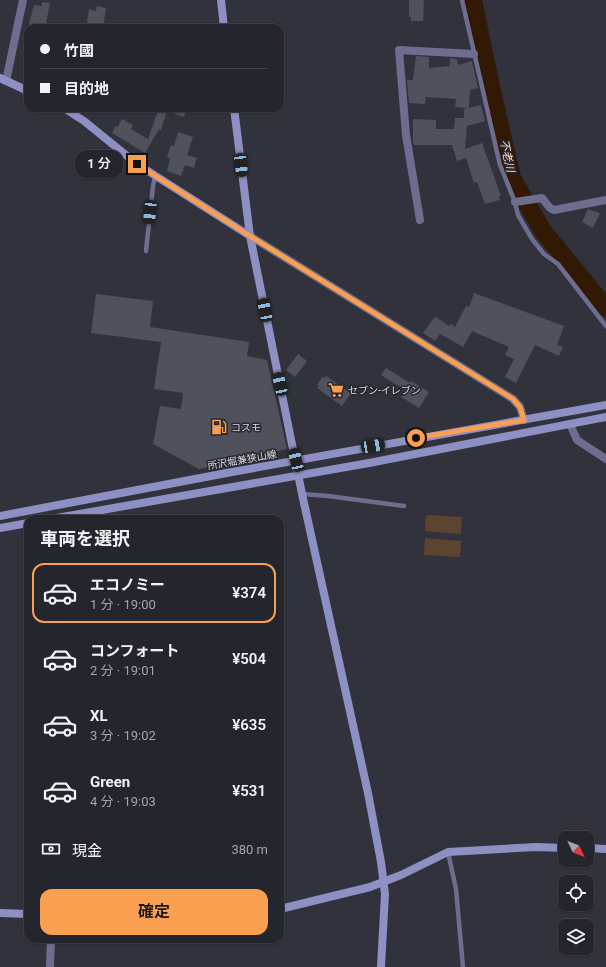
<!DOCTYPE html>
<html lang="ja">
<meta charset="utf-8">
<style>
body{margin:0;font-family:Roboto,"Noto Sans JP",sans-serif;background:#313239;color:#f1f3f6;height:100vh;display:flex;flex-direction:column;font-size:15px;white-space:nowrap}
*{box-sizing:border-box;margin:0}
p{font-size:13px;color:#a3a5aa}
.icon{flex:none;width:22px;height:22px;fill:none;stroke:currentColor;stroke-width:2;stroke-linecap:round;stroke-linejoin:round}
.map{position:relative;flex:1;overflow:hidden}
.drawer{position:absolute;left:24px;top:515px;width:260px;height:428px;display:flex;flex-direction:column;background:#25262d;border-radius:12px;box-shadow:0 1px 3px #0004,0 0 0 1px #424349}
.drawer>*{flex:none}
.top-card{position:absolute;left:24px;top:24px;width:260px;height:88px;border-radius:12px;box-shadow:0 1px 3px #0004,0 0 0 1px #424349;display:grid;align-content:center;height:88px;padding:0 16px;background:#25262d}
.needle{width:26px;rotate:133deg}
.controls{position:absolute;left:558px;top:831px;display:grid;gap:8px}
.controls a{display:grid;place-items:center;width:36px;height:36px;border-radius:8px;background:#25262d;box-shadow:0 1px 3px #0004,0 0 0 1px #424349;font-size:20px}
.end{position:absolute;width:18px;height:18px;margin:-9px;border:5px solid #fa9f4f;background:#111;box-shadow:0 0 0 2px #111}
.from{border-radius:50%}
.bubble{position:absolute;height:28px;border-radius:12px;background:#25262d;box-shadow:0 1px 3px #0004,0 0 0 1px #424349;font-size:13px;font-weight:600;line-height:28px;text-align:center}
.car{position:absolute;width:12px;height:24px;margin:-12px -6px;border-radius:5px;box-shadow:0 0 3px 1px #0007;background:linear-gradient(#222 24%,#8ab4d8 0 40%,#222 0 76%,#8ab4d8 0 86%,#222 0)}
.top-card b{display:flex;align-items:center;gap:14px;height:38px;font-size:15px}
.top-card b+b{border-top:1px solid #424349}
.top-card i{width:10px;height:10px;background:#f1f3f6}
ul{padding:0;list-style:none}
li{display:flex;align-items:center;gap:12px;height:60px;margin:0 8px 6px;padding:0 8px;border:2px solid transparent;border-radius:12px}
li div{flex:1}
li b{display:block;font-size:15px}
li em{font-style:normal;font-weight:600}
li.active{border-color:#fa9f4f}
li>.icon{width:36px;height:36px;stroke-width:1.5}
h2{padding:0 16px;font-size:18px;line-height:48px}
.pay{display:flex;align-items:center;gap:10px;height:44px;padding:0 16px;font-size:15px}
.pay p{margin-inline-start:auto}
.primary-button{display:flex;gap:8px;margin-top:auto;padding:8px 16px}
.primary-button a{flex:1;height:46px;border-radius:12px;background:#fa9f4f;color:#111;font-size:16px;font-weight:600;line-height:46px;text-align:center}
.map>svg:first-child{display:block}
.green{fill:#5d4430}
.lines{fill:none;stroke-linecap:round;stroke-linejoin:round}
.river{stroke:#321903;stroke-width:18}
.building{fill:#50515c}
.lane{stroke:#6d6e8f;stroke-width:4.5}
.street{stroke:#6d6e8f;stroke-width:8}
.secondary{stroke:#8e8fc3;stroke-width:8}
.route{stroke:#fa9f4f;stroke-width:5}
.labels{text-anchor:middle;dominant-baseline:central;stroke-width:3;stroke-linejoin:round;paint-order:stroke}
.poi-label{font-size:10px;fill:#dcdce3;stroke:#282832;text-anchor:start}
.street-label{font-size:10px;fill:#dcdce3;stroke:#282832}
.water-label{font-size:11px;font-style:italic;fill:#fbdac1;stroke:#282832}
</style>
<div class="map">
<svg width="606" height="967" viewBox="0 0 606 967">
<rect width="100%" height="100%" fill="#31323c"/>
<!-- green -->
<g class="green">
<polygon points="426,515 462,517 461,534 425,531"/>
<polygon points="425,538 461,541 460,557 424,555"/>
</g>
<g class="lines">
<!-- river -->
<polyline class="river" points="473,0 491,87 512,178 543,231 606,308"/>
</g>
<!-- building -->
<g class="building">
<polygon points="409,0 424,0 423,21 411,21 411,17 409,17"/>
<polygon points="42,2 50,3 45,28 28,28 34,5 42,6"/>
<polygon points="97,6 106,8 103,28 86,28 89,9 96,11"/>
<polygon points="416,56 429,57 429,68 450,66 450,58 457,59 458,65 472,61 478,88 470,90 469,108 481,105 485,121 467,126 465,149 482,143 501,196 499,196 500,200 485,204 477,182 474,183 466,158 457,161 452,145 414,145 413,142 413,119 436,120 436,129 454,129 455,118 464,118 464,109 468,108 455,107 456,99 426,97 425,104 409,103 407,80 413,80"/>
<polygon points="159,108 187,108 184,117 167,111 161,130 159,129 145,153 112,133 116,126 118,127 122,119 133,125 131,129 148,139"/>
<polygon points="178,132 193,137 187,155 197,158 194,168 185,165 181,176 167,171 170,158 167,157 171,145 174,146"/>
<polygon points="588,209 600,213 593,228 582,222"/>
<polygon points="474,293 564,326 557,345 563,347 559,356 535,345 516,383 505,377 514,359 505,355 509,347 472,331 463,347 440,334 436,340 434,340 423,333 434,318 436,317 449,326 451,324 455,327 466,306 469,307"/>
<polygon points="96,294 153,301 150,327 249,342 247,356 267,360 287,449 199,469 153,444 160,406 181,409 183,393 154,389 161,342 91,333"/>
<polygon points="298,354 307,361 295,377 286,370"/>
<polygon points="386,368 410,383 411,381 429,392 419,408 401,397 405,390 381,375"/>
<polygon points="326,376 351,393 342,406 317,388 319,386 317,385 322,377 324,378"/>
</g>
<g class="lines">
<!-- lane -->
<g class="lane">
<polyline points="462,0 500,165 515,202 518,215 532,239 544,254 558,264 606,326"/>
<polyline points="146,251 153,186 155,176"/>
<polyline points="302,494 328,496 404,506"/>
<polyline points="448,852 456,889 463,967"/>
</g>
<!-- street -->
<g class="street">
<polyline points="6,81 23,0"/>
<polyline points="515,202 542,198 550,208 554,210 606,200"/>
<polyline points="420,220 406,135 399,50 474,54"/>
<polyline points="250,236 513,399 520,407 524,420"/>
<polyline points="570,424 577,440 606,459"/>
<polyline points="50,967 51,939"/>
</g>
<!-- secondary -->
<g class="secondary">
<polyline points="221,0 224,28"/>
<polyline points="0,78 28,91"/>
<polyline points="64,108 84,121 137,164 250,236"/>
<polyline points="234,108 250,236 302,494 368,793 381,862 385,894 381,967"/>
<polyline points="0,516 232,472 606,405"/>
<polyline points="51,519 369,463 606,417"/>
<polyline points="0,528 28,523"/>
<polyline points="587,848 606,849"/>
<polyline points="280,909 370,887 401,875 448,852 536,847 565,848"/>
<polyline points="0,913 28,914"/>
</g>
</g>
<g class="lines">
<!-- route -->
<polyline class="route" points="137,164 250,236 513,399 520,407 524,420 416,438"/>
</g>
<!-- icons -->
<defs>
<symbol id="supermarket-bare" viewBox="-9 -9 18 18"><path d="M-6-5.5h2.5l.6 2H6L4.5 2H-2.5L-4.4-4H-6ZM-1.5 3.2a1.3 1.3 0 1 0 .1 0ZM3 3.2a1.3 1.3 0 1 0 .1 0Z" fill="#fa9f4f" stroke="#282832" stroke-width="2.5" paint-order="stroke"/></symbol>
<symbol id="fuel-bare" viewBox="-9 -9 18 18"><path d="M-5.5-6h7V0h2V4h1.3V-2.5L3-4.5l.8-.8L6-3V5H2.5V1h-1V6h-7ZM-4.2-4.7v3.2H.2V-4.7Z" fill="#fa9f4f" stroke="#282832" stroke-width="2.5" paint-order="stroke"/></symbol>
</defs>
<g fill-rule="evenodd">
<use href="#supermarket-bare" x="325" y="379" width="22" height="22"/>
<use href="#fuel-bare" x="208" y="416" width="22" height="22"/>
</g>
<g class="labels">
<!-- poi labels -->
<g class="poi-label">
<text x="348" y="390">セブン-イレブン</text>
<text x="231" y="427">コスモ</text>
</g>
<!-- street labels -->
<g class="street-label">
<text transform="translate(242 460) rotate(-10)">所沢堀兼狭山線</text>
</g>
<!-- water labels -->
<g class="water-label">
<text transform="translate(507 156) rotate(78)">不老川</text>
</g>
</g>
</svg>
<div class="controls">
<a><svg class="needle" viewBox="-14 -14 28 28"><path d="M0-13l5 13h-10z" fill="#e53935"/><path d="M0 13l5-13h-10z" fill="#a3a5aa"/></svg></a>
<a><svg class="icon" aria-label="locate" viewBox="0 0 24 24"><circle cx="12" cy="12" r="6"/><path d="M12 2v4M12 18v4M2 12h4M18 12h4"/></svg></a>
<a><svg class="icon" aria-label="layers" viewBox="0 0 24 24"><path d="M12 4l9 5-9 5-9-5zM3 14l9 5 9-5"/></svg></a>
</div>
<i class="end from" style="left:416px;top:438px"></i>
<i class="end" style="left:137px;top:164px"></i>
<div class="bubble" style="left:75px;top:150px;width:48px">1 分</div>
<i class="car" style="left:241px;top:165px;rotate:173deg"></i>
<i class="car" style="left:150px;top:212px;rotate:186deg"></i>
<i class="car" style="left:265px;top:310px;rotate:349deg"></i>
<i class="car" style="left:280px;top:384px;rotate:348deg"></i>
<i class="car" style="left:373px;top:446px;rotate:80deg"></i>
<i class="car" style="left:296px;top:460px;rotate:347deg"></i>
<div class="top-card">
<b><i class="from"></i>竹國</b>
<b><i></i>目的地</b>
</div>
<section class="drawer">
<h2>車両を選択</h2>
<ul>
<li class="active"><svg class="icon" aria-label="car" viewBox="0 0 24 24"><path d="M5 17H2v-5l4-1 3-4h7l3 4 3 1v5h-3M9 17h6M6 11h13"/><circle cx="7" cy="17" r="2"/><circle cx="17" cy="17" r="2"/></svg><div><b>エコノミー</b><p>1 分 · 19:00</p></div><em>¥374</em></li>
<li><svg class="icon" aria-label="car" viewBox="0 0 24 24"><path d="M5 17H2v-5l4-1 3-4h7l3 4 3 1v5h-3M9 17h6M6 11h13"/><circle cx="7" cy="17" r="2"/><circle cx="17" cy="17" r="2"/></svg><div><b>コンフォート</b><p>2 分 · 19:01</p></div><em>¥504</em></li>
<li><svg class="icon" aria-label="car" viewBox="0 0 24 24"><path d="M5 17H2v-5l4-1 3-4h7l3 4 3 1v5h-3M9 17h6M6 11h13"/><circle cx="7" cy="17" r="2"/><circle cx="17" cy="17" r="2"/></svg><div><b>XL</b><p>3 分 · 19:02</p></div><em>¥635</em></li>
<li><svg class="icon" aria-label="car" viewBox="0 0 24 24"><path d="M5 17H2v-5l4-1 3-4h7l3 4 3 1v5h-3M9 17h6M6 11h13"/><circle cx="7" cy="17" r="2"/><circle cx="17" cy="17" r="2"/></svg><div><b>Green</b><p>4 分 · 19:03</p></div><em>¥531</em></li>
</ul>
<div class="pay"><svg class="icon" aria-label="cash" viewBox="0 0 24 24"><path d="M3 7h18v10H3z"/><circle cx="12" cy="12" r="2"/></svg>現金<p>380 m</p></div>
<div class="primary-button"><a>確定</a></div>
</section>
</div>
